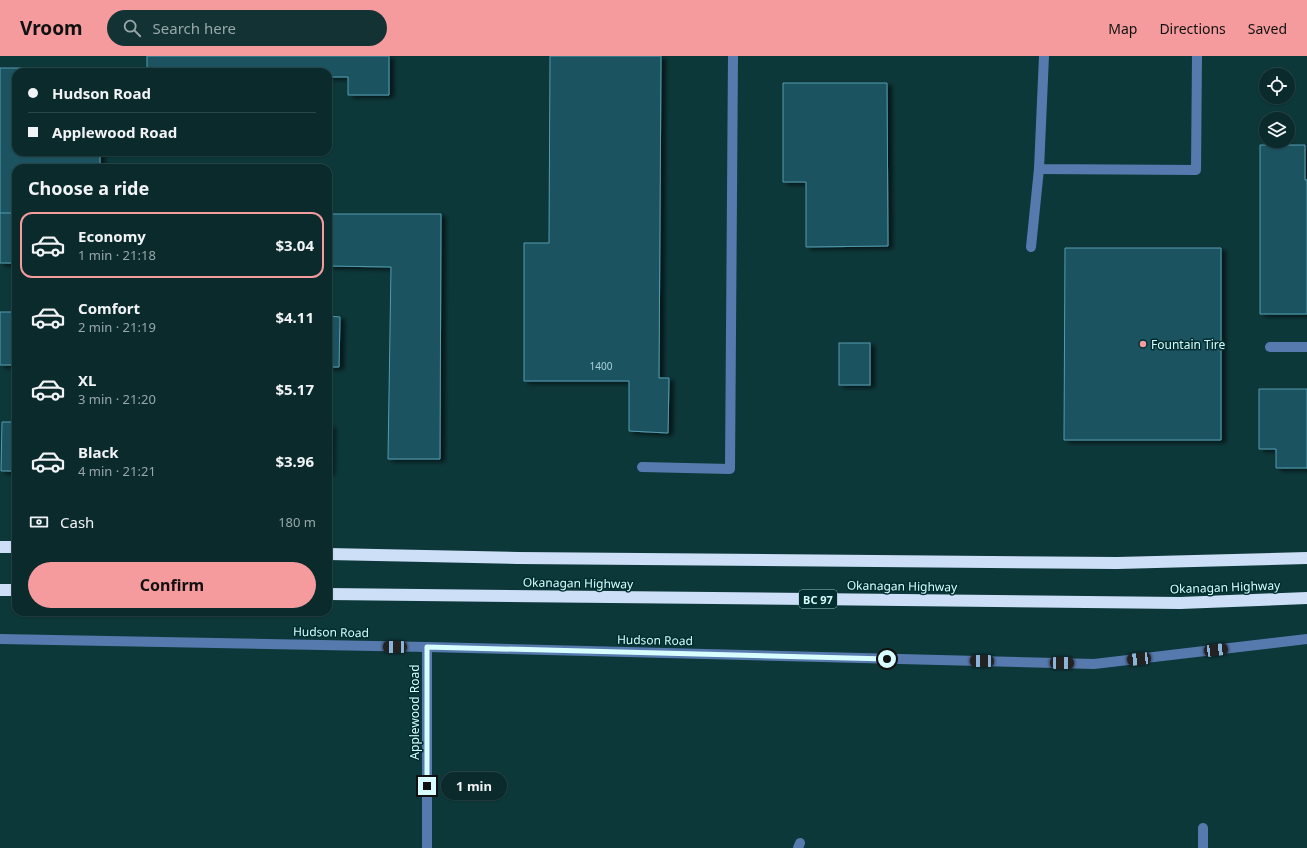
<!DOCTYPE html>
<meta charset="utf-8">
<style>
body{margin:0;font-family:"Noto Sans",sans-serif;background:#133234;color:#f1f3f6;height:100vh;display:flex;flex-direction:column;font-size:15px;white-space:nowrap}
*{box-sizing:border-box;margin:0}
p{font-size:13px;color:#99a7a9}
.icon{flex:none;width:22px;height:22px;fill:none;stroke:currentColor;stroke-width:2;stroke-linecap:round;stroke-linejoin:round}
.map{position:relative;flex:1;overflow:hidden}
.details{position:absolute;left:12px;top:108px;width:320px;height:452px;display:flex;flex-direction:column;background:#0a2a2c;border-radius:12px;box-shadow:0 1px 3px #0004,0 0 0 1px #2a4648}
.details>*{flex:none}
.banner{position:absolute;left:12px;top:12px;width:320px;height:88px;border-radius:12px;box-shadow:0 1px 3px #0004,0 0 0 1px #2a4648;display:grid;align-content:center;height:88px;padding:0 16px;background:#0a2a2c}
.fabs{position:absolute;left:1259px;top:12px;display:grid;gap:8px}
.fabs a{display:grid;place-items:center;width:36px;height:36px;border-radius:50%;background:#0a2a2c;box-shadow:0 1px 3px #0004,0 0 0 1px #2a4648;font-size:20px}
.end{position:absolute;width:18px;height:18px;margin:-9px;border:5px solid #d8fdfe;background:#111;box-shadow:0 0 0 2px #111}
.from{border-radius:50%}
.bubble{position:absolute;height:28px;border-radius:14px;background:#0a2a2c;box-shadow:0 1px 3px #0004,0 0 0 1px #2a4648;font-size:13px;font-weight:700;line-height:28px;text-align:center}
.car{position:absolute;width:12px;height:24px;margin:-12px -6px;border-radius:5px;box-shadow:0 0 3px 1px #0007;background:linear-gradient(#222 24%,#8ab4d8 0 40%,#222 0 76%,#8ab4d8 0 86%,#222 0)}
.banner b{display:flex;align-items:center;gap:14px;height:38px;font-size:15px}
.banner b+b{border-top:1px solid #2a4648}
.banner i{width:10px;height:10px;background:#f1f3f6}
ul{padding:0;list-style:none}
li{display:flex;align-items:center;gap:12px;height:66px;margin:0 8px 6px;padding:0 8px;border:2px solid transparent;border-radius:12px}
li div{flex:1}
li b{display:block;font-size:15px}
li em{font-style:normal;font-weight:700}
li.selected{border-color:#f59b9d}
li>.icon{width:36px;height:36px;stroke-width:1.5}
h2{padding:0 16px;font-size:18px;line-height:48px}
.pay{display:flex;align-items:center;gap:10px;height:44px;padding:0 16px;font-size:15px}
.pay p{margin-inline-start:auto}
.cta{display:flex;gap:8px;margin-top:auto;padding:8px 16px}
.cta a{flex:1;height:46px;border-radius:24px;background:#f59b9d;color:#111;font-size:16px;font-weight:700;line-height:46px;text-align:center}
header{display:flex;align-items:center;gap:24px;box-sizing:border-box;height:56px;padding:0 20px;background:#f59b9d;color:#111}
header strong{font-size:19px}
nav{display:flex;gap:22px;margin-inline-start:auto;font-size:14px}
.search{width:280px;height:36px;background:#133234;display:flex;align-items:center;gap:10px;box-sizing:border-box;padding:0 14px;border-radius:22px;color:#99a7a9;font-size:15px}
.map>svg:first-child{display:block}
.building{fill:#1b5261;stroke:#549baf;filter:url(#shadow)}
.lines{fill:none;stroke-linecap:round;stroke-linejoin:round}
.minor{stroke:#577aae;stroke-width:10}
.highway{stroke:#cddef7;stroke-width:12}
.route{stroke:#d8fdfe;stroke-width:5}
.poi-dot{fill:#f59b9d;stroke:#012e30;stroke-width:1.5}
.labels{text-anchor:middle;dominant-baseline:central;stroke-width:3;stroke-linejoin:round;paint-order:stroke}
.number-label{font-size:10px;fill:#a9d2d7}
.shield{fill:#012e30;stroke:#98bfc0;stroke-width:1}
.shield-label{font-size:11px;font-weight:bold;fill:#d8fdfe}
.poi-label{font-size:12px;fill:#d8fdfe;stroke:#012e30;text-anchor:start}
.street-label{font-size:12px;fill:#d8fdfe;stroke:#012e30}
</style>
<header>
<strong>Vroom</strong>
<div class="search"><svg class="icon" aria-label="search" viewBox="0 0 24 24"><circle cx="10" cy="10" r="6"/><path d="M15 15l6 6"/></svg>Search here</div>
<nav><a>Map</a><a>Directions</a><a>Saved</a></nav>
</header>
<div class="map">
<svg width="1307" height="792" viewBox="0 0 1307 792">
<defs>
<filter id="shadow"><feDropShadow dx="4.5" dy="2.5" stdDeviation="2" flood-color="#0009"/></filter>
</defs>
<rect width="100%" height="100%" fill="#0d383a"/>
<!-- building -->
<g class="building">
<polygon points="147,0 389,0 389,39 348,39 348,21 328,21 328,16 147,16"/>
<polygon points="550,0 661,0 659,322 669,322 668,377 629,375 629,325 524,325 524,187 549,187"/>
<polygon points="0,12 100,12 100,16 16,16 16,96 100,96 100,112 16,112 16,158 0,158"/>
<polygon points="783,27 887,27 888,190 806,191 806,126 783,126"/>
<polygon points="1260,89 1305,89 1305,124 1307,124 1307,258 1260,258"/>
<rect x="0" y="157" width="16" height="50"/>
<polygon points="328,158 441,158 440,403 388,403 391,211 328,210"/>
<polygon points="1065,192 1221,192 1221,384 1064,384"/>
<rect x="0" y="256" width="16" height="53"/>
<polygon points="328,260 340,261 339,311 328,311"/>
<rect x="839" y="287" width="31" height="42"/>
<polygon points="1259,333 1307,333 1307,412 1276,412 1276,393 1259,393"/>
<polygon points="2,366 16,366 16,415 1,415"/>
<polygon points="328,369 331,369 330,417 328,417"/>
</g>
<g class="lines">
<!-- minor -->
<g class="minor">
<polyline points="1044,0 1039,113 1196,114 1197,0"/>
<polyline points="1031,191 1039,113"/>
<polyline points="1270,291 1307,291"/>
<polyline points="642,411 730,413 733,0"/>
<polyline points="0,583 427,591 1094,608 1307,583"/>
<polyline points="427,591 427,792"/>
<polyline points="798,792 800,787"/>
<polyline points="1203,792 1203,772"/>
</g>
<!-- highway -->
<g class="highway">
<polyline points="0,491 16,491"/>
<polyline points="328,498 518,502 1117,507 1307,502"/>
<polyline points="0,534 16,534"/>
<polyline points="328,538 1180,547 1307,542"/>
</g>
</g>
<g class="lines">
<!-- route -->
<polyline class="route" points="427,730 427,591 887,603"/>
</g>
<!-- markers -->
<circle class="poi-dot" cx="1143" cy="288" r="4"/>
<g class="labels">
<!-- number labels -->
<g class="number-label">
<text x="601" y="310">1400</text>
</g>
<!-- shield labels -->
<rect class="shield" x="799" y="534" width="38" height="18" rx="3"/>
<g class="shield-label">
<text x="818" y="543">BC 97</text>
</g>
<!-- poi labels -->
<g class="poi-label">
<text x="1151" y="288">Fountain Tire</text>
</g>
<!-- street labels -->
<g class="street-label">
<text transform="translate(578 527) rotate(1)">Okanagan Highway</text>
<text transform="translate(902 530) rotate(1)">Okanagan Highway</text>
<text transform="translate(1225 531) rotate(-2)">Okanagan Highway</text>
<text transform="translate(331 576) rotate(1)">Hudson Road</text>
<text transform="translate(655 584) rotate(1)">Hudson Road</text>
<text transform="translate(414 656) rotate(-90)">Applewood Road</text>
</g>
</g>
</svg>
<div class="fabs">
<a><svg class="icon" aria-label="locate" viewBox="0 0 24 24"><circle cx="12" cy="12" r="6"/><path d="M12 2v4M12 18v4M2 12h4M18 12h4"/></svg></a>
<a><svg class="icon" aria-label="layers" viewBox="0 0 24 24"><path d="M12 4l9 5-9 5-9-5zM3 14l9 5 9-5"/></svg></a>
</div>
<i class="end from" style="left:887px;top:603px"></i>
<i class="end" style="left:427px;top:730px"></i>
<div class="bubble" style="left:441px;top:716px;width:66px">1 min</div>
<i class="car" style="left:395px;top:591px;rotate:271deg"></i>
<i class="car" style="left:1216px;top:594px;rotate:83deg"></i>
<i class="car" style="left:1139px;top:603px;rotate:264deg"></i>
<i class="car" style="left:982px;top:605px;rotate:271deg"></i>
<i class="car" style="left:1062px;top:607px;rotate:91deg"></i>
<div class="banner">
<b><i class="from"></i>Hudson Road</b>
<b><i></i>Applewood Road</b>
</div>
<section class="details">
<h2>Choose a ride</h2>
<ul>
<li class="selected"><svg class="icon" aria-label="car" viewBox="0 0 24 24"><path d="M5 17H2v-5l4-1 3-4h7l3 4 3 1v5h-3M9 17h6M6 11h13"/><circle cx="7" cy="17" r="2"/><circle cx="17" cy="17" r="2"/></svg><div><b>Economy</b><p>1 min · 21:18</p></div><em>$3.04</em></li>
<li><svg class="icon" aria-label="car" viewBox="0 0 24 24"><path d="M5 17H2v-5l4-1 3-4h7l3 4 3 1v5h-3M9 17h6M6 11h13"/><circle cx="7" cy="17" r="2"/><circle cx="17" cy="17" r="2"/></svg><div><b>Comfort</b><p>2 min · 21:19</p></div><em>$4.11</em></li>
<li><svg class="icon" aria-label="car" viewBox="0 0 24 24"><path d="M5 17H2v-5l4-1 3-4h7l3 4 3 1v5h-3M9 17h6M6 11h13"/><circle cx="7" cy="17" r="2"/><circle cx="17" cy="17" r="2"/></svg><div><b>XL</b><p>3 min · 21:20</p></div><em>$5.17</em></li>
<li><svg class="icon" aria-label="car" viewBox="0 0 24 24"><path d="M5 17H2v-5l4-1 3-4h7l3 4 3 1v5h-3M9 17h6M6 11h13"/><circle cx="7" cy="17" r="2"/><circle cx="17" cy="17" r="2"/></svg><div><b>Black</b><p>4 min · 21:21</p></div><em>$3.96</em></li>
</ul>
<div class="pay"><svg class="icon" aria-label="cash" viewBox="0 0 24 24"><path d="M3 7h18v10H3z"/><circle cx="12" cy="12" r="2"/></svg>Cash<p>180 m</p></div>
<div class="cta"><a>Confirm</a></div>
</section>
</div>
